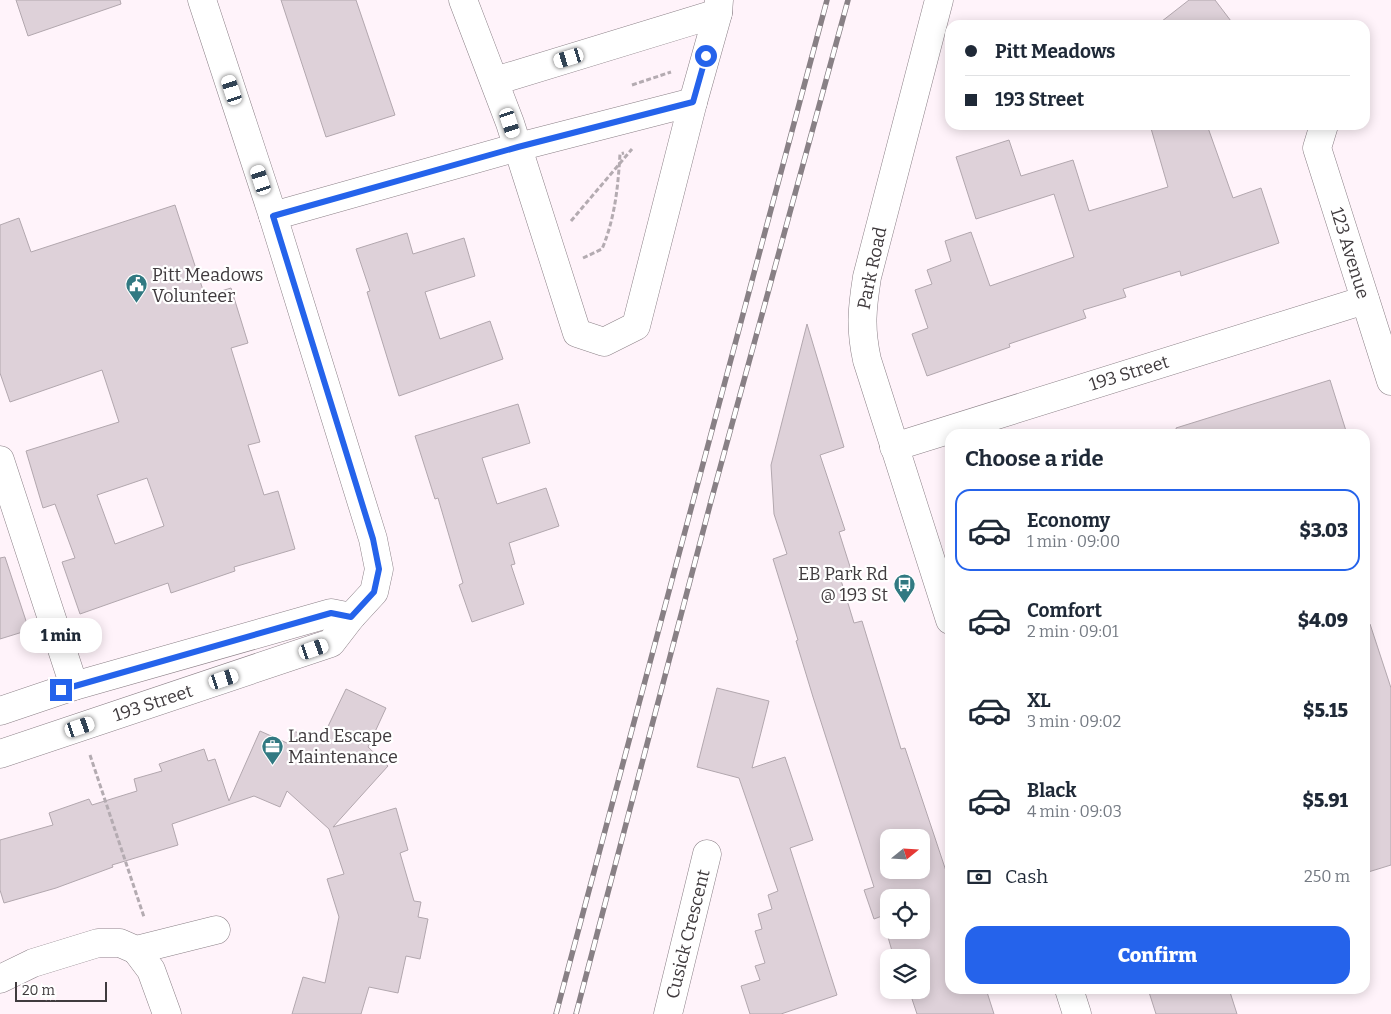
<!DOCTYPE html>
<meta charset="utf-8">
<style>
body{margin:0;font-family:Bitter,serif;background:#f6f6f7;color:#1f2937;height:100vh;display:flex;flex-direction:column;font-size:19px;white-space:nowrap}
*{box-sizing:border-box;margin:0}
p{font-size:16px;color:#747a83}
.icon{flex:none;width:28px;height:28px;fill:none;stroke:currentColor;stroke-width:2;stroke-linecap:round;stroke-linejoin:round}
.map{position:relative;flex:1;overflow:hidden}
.sheet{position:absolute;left:945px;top:429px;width:425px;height:565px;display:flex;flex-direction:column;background:#fff;border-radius:15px;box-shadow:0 2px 12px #0003}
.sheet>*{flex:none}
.guide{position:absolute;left:945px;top:20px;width:425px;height:110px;border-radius:15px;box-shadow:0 2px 12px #0003;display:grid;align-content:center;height:110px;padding:0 20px;background:#fff}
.needle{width:32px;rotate:72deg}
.controls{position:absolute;left:880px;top:829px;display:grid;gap:10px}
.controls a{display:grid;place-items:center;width:50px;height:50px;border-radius:10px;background:#fff;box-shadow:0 2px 12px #0003;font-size:25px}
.scale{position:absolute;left:15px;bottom:12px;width:92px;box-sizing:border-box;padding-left:5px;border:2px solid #403b3e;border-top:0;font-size:14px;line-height:18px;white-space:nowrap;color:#403b3e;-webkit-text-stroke:4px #fff;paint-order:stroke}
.end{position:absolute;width:22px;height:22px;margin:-11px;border:6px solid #2563eb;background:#fff;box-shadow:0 0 0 2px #fff}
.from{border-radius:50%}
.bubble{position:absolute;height:35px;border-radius:15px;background:#fff;box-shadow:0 2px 12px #0003;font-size:16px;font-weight:800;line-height:35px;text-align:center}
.car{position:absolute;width:15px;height:30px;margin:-15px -8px;border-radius:6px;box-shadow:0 0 4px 1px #0007;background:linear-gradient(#fff 24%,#345 0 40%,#fff 0 76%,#345 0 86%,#fff 0)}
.guide b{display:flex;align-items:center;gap:18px;height:48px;font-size:19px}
.guide b+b{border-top:1px solid #e0e1e3}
.guide i{width:12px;height:12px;background:#1f2937}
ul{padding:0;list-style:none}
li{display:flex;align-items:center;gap:15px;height:82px;margin:0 10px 8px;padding:0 10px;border:2px solid transparent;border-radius:15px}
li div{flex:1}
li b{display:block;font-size:19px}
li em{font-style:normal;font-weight:800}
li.active{border-color:#2563eb}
li>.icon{width:45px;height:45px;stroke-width:1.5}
h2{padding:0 20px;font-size:22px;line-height:60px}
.pay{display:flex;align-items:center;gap:12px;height:55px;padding:0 20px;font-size:19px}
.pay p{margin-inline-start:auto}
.button{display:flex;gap:10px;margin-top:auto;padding:10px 20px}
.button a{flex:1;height:58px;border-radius:15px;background:#2563eb;color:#fff;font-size:20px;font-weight:800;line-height:58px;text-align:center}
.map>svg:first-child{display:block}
.building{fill:#ded1d9;stroke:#b2a7ae;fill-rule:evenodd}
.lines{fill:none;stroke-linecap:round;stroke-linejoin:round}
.minor-casing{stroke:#8b8087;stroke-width:29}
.path{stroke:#b4abb1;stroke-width:3;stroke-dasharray:5 2.5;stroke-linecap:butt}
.minor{stroke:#fff;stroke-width:28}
.rail-casing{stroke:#888085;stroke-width:5.5}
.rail{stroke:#fff;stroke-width:4;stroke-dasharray:11;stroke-linecap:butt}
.route{stroke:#2563eb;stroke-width:6}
.labels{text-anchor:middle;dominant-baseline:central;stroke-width:4.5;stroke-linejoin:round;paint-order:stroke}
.street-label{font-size:18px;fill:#403b3e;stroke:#fff}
.poi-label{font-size:18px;fill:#403b3e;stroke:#fff;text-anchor:start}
</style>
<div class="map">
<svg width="1391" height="1014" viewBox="0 0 1391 1014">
<rect width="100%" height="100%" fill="#fff3fa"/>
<!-- building -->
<g class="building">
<polygon points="16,0 120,0 121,4 28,36"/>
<polygon points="281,0 356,0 395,115 326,137"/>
<polygon points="1189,0 1215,0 1234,25 1157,25"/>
<polygon points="1150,125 1207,125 1233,198 1261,188 1279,243 1181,276 1180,271 1123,289 1126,297 1083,310 1086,318 1009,344 1010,347 927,376 912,334 928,328 915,290 932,284 927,270 951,261 945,241 971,232 990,286 1074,257 1054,194 976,219 956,157 1009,140 1021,176 1073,160 1089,211 1168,187"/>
<path d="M175 205 205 296 231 288 248 343 231 348 260 442 248 445 264 495 278 491 295 549 234 567 235 571 171 593 168 583 80 614 62 562 75 558 55 504 43 508 26 451 119 422 102 370 10 402 0 373V225L19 218 31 252ZM147 478 164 526 115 544 97 495Z"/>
<polygon points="407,233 413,254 464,238 475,276 425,292 440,339 490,321 503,359 399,396 367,292 370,291 356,249"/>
<path d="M807 324 844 447 820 455 845 530 839 532 852 573 840 577 854 623 862 621 901 749 905 748 950 883V989H986L994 1014H917L909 990H921V958H894L882 916 874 919 864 890 874 887 813 697 796 641 798 640 773 559 787 554 774 514 771 465ZM889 838H921V870H889ZM889 898H921V930H889Z"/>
<polygon points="1330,380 1347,434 1177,434 1176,428"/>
<polygon points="518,404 530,443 482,458 497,504 546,488 559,526 509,543 515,564 511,565 524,604 472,622 459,585 463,583 438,498 435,499 415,436"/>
<polygon points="5,557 29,630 0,639 0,558"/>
<polygon points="1365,624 1370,624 1391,688 1391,865 1365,873"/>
<polygon points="717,688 769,701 752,768 785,757 813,840 790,848 837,995 781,1014 750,1014 741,986 760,980 755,966 765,963 755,931 762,929 758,914 772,909 768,895 778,891 739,778 697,767"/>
<polygon points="346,689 386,708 368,747 388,766 333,827 396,808 408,850 400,853 414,901 421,902 418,917 428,919 420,959 406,956 398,993 369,987 361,1014 292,1014 303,977 325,983 339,917 327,879 344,874 329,829 287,791 280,807 254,796 172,824 178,845 112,865 113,867 56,888 4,903 0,890 0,840 53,825 49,813 89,799 92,805 137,791 134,779 162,771 159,764 204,749 208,761 215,759 229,801 260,731 287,743 292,730 320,743"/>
<polygon points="1148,989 1229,989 1237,1014 1156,1014"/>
</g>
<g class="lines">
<defs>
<g id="minor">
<polyline points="463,0 510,123 577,333 604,342 636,326 693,102 718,13 719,0"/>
<path d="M939 0 867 277C862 309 860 328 867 360L950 620"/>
<polyline points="495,81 718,13"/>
<polyline points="1324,125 1317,148 1391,381"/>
<polyline points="273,216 518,147 693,102"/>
<polyline points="894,447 1365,300"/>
<polyline points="0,460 74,686"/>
<polyline points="0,711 74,686 331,613 351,617"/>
<polyline points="0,754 331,643 351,617 374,592 379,569 373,539 273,216 202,0"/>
<polyline points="136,950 151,970 167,1014"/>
<polyline points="0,979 33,963 98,943 120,943 136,950 216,930"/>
<polyline points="1069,989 1077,1014"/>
<polyline points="668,1014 707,854"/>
</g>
</defs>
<!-- minor casing -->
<use href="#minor" class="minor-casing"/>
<!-- path -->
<g class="path">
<polyline points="632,85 671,72"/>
<polyline points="571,221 632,149"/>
<path d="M583 258 602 249C615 218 618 187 620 154L624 153"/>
<polyline points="90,755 144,917"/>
</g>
<!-- minor -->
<use href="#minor" class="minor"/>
<defs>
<g id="rail">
<polyline points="556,1014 827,0"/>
<polyline points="576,1014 711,501 848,0"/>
</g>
</defs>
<!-- rail casing -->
<use href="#rail" class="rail-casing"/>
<!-- rail -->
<use href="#rail" class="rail"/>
</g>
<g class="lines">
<!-- route -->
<polyline class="route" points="61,690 331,613 351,617 374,592 379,569 373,539 273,216 518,147 693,102 706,56"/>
</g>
<!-- icons -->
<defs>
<symbol id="civic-pin" viewBox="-11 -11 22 30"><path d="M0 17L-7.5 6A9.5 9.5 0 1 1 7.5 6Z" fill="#317982" stroke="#fff"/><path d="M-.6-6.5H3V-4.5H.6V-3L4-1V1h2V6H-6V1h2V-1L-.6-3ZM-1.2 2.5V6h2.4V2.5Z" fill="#fff"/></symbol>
<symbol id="bus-pin" viewBox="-11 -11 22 30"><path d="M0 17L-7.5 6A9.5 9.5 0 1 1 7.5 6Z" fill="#317982" stroke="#fff"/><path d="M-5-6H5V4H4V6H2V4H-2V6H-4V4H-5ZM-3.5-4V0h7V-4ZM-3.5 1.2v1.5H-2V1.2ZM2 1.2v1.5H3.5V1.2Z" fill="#fff"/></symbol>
<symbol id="office-pin" viewBox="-11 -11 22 30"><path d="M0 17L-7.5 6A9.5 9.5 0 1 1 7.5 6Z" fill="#317982" stroke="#fff"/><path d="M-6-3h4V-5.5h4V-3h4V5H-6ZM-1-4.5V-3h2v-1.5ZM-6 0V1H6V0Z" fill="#fff"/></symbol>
</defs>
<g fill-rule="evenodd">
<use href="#civic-pin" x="124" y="272" width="25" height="34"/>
<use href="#bus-pin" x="892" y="572" width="25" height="34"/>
<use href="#office-pin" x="260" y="734" width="25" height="34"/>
</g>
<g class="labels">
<!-- street labels -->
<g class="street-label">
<text transform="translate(1350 253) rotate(73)">123 Avenue</text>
<text transform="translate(872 268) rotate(-78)">Park Road</text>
<text transform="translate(1129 373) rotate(-17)">193 Street</text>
<text transform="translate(153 703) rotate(-18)">193 Street</text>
<text transform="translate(688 934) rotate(-76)">Cusick Crescent</text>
</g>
<!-- poi labels -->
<g class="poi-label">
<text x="152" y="275">Pitt Meadows<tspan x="152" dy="21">Volunteer</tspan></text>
<text x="888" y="574" text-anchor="end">EB Park Rd<tspan x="888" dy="21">@ 193 St</tspan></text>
<text x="288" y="736">Land Escape<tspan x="288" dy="21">Maintenance</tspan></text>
</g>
</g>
</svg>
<div class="controls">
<a><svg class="needle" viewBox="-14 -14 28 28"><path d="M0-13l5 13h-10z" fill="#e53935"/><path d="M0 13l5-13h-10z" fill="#747a83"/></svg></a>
<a><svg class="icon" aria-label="locate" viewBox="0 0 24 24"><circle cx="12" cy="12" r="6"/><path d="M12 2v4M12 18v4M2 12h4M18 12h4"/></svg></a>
<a><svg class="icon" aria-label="layers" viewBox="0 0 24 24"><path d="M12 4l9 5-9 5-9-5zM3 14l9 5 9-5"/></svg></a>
</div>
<div class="scale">20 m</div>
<i class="end from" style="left:706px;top:56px"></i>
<i class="end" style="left:61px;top:690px"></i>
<div class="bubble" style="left:20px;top:618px;width:82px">1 min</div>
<i class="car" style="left:569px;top:58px;rotate:253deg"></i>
<i class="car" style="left:232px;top:90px;rotate:342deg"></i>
<i class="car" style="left:510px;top:123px;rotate:162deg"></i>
<i class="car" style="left:261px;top:180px;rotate:342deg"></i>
<i class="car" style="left:314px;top:649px;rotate:71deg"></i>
<i class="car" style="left:224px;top:679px;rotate:72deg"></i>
<i class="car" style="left:80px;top:727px;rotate:71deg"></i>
<div class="guide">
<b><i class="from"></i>Pitt Meadows</b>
<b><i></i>193 Street</b>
</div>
<section class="sheet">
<h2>Choose a ride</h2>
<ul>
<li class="active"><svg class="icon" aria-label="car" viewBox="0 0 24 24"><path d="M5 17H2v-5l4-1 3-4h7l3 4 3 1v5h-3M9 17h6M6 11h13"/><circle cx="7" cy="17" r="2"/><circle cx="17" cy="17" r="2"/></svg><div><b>Economy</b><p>1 min · 09:00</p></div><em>$3.03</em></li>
<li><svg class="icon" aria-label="car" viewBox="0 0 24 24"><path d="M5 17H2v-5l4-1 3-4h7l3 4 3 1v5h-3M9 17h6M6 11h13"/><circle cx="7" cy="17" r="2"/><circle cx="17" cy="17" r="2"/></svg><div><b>Comfort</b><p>2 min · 09:01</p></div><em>$4.09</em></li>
<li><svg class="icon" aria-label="car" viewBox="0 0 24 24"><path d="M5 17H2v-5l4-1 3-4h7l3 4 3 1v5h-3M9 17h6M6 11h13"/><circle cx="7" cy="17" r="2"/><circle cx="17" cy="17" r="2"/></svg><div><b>XL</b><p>3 min · 09:02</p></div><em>$5.15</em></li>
<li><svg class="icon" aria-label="car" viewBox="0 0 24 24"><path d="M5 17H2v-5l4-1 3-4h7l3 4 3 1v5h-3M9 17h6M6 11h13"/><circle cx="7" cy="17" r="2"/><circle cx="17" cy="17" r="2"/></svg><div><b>Black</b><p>4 min · 09:03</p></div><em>$5.91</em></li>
</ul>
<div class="pay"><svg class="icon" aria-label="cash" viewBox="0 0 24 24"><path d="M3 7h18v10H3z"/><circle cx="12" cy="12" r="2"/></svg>Cash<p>250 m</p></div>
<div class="button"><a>Confirm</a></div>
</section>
</div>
